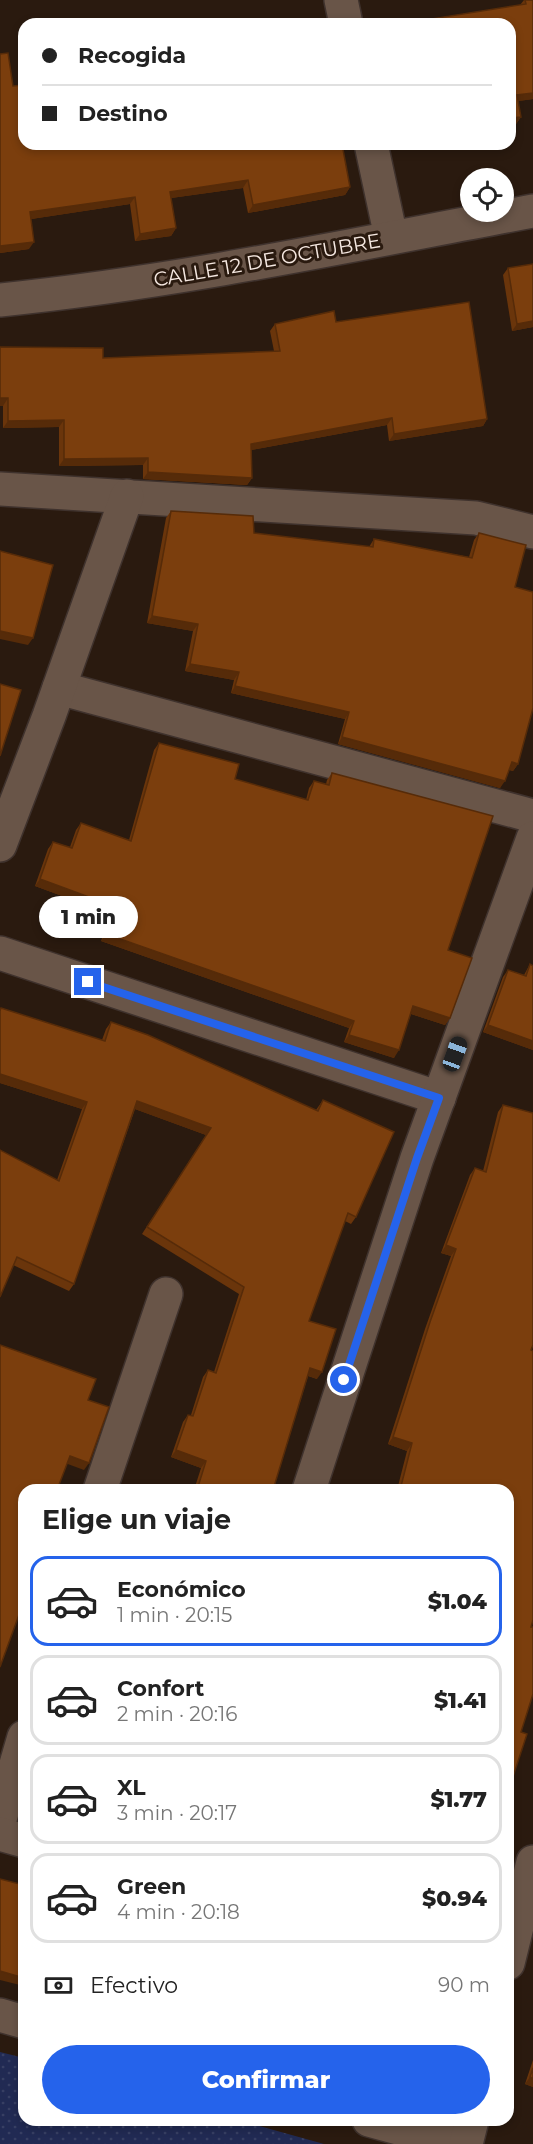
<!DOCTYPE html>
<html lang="es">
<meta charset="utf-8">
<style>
body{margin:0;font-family:Montserrat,sans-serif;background:#f6f6f6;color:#222;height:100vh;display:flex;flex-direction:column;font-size:22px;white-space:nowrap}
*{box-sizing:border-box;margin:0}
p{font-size:20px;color:#767676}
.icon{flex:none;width:33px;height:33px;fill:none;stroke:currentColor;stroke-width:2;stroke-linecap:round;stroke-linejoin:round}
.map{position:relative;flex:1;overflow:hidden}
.details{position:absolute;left:18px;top:1484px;width:496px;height:642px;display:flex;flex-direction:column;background:#fff;border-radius:18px;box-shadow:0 3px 9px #0003}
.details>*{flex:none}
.guide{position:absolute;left:18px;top:18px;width:498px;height:132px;border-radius:18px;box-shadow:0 3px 9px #0003;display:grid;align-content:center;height:132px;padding:0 24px;background:#fff}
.controls{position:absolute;left:460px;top:168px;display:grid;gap:12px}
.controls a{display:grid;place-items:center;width:54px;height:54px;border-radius:50%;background:#fff;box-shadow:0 3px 9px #0003;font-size:30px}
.end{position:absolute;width:27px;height:27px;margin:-14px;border:8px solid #2563eb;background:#fff;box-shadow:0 0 0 3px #fff}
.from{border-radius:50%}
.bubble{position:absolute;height:42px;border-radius:21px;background:#fff;box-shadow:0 3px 9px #0003;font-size:20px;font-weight:800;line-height:42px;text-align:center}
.car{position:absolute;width:18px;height:36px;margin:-18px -9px;border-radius:8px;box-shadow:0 0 4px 2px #0007;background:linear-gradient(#222 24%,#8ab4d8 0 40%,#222 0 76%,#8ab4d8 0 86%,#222 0)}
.guide b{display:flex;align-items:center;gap:21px;height:57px;font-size:22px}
.guide b+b{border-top:2px solid #e0e0e0}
.guide i{width:15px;height:15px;background:#222}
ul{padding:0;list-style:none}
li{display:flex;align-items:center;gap:18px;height:90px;margin:0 12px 9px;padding:0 12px;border:3px solid #e0e0e0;border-radius:18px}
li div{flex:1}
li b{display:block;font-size:22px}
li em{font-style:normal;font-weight:800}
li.active{border-color:#2563eb}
li>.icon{width:54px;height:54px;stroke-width:1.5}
h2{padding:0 24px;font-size:27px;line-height:72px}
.pay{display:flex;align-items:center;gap:15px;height:66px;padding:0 24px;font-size:22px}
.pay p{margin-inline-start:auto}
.cta{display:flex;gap:12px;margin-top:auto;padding:12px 24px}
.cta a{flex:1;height:69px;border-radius:36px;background:#2563eb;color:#fff;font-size:24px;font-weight:800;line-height:69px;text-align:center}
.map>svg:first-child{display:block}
.grass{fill:url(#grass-dots)}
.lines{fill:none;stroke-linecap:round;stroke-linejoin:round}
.minor-casing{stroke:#3f322d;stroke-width:36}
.minor{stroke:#695548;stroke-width:33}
.wall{fill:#6a350b}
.shaded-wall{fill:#562b09}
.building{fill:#7b3e0d;stroke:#562b09;stroke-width:1.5}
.route{stroke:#2563eb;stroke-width:8}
.labels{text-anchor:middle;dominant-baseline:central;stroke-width:6;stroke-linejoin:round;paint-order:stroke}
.street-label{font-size:20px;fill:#f5e8e1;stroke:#2a1a0f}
</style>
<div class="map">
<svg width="533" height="2144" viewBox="0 0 533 2144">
<defs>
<pattern id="grass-dots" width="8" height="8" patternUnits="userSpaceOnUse" patternTransform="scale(1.5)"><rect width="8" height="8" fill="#212a53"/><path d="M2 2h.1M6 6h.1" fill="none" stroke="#373f63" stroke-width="1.8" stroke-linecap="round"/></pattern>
</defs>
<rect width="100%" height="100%" fill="#2a1a0f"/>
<!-- grass -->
<polygon class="grass" points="0,2052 24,2058 24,2120 238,2120 324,2144 0,2144"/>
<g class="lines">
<defs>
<g id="minor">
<polyline points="341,0 346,24"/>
<polyline points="371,144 391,237"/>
<path d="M0 300C179 282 356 244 533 211"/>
<polyline points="0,489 476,518 533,532"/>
<polyline points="59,688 533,816"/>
<polyline points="0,845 49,716 127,496"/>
<polyline points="0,953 439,1098"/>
<polyline points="100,1490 166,1294"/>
<polyline points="309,1490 417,1158 533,838"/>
<polyline points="0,1819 24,1737"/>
<polyline points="0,1834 24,1841"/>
<polyline points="508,1963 533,1862"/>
<polyline points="0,2015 24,2022"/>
<polyline points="369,2120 456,2144"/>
<polyline points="466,2144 472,2120"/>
</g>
</defs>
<!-- minor casing -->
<use href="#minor" class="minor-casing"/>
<!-- minor -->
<use href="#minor" class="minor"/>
</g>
<!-- wall -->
<g class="wall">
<polygon points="524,0 533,0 533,99 518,101 521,117 516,124 510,125 510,24 428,24 431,19 520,5"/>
<polygon points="0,54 13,86 350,187 345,195 248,213 243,188 171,198 176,228 171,236 135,241 130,204 31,219 29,249 0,253"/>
<polygon points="508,268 533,327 512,331 503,275"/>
<polygon points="336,322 487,419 483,426 389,441 387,425 251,450 252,478 247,485 143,479 143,465 59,466 59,427 3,428 3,406 0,406 0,347 103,358 274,351 270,331 275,324"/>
<polygon points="171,511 254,533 369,547 374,539 469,557 474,540 479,533 515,587 518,764 513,771 509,770 500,788 338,744 345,719 231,693 234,680 185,671 193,631 147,623 166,518"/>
<polygon points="159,743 235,779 306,800 309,788 314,781 326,784 327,780 332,773 448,950 450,1018 445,1025 411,1014 394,1058 344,1042 349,1028 101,941 111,914 35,886 48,849 53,842 70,847 76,830 81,823 129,840 154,750"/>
<polygon points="530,964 533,966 533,1050 483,1032 503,977 508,970 524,975"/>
<polygon points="1,1008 102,1040 106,1029 111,1022 316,1110 323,1100 356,1217 351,1224 345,1221 309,1321 317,1379 308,1376 273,1490 194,1490 201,1468 171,1457 183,1422 188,1415 191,1415 203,1377 208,1370 214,1372 239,1294 142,1234 206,1135 135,1109 74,1284 69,1291 13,1265 0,1150 57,1180 82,1109 0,1083 0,1009"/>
<polygon points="503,1105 531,1350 531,1627 521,1732 508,1490 397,1490 407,1451 388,1444 425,1329 451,1256 441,1253 470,1175 475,1168 483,1171 498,1112"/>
<polygon points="533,2060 533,2087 525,2084"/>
</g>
<!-- shaded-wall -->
<g class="shaded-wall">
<polygon points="533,93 533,99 512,102 517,95"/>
<polygon points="521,117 516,124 510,125 510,118"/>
<polygon points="248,180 243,188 164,199 170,192"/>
<polygon points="350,187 345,195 248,213 253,205"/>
<polygon points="135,197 130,204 25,220 30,212"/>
<polygon points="176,228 171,236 135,241 140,234"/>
<polygon points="34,242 29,249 0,253 0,246"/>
<polygon points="533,321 533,327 512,331 517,324"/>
<polygon points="0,398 8,398 3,406 0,406"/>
<polygon points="392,418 387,425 246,451 251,444"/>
<polygon points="487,419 483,426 389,441 394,434"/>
<polygon points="64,420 59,427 3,428 8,421"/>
<polygon points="148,458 143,465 59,466 64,459"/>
<polygon points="148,472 252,478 247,485 143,479"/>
<polygon points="152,616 198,624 193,631 147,623"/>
<polygon points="0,631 33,638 28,645 0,639"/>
<polygon points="190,664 239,672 234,680 185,671"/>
<polygon points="235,686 349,712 345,719 231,693"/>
<polygon points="342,737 505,781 500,788 338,744"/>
<polygon points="512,762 518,764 513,771 507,769"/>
<polygon points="40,879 116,907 111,914 35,886"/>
<polygon points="106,934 354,1021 349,1028 101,941"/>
<polygon points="413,1006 450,1018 445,1025 408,1013"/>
<polygon points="488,1025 533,1041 533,1050 483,1032"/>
<polygon points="349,1035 399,1050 394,1058 344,1042"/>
<polygon points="0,1074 87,1102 82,1109 0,1083"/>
<polygon points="137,1101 211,1128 206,1135 132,1108"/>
<polygon points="446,1245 456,1249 451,1256 441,1253"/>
<polygon points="310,1368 322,1372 317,1379 306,1375"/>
<polygon points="393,1437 412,1443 407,1451 388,1444"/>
<polygon points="176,1450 206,1461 201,1468 171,1457"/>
<polygon points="70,1456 89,1463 84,1470 65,1463"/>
<polygon points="0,1971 24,1978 24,1986 0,1980"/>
<polygon points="530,2077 533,2078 533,2087 525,2084"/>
</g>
<!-- building -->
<g class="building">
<polygon points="525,0 533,0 533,93 517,95 521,117 510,118 510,24 432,24 431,19 526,4"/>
<polygon points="8,53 13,86 24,85 24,144 342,144 350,187 253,205 248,180 170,192 176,228 140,234 135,197 30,212 34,242 0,246 0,54"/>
<polygon points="533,264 533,321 517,324 508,268"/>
<polygon points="469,302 487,419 394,434 392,418 251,444 252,478 148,472 148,458 64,459 64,420 8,421 8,398 0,398 0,347 103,348 103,358 280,351 275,324 334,311 336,322"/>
<polygon points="171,511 253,516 254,533 373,547 374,539 472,558 479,533 526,545 515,587 533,592 533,708 518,764 512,762 505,781 342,737 349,712 235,686 239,672 190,664 198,624 152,616"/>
<polygon points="0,551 53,565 33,638 0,631"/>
<polygon points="0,684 21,690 0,756"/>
<polygon points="159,743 239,764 235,779 308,800 314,781 329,785 332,773 493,816 448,950 472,958 450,1018 413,1006 399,1050 349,1035 354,1021 106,934 116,907 40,879 53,842 72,848 81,823 131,841"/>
<polygon points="530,964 533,966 533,1041 488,1025 508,970 526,976"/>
<polygon points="1,1008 105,1041 111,1022 148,1035 318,1111 323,1100 394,1132 356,1217 348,1213 309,1321 336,1329 322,1372 310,1368 273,1490 197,1490 206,1461 176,1450 188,1415 193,1416 208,1370 216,1373 244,1287 147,1227 211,1128 137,1101 74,1284 17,1257 0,1297 0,1150 59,1181 87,1102 0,1074 0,1011"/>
<polygon points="503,1105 533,1113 533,1345 531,1350 533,1351 533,1620 531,1627 533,1627 533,1694 521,1732 527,1734 508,1792 508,1490 400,1490 412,1443 393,1437 430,1322 456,1249 446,1245 475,1168 486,1172"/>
<polygon points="0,1345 96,1379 88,1400 109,1407 89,1463 70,1456 57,1490 24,1490 24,1601 0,1667"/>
<polygon points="0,1879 24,1885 24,1978 0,1971"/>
<polygon points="533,2068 533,2078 530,2077"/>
</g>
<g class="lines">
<!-- route -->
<polyline class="route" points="88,982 439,1098 417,1158 344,1380"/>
</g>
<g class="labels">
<!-- street labels -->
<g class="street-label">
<text transform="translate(267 260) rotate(-10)">CALLE 12 DE OCTUBRE</text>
</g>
</g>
</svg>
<div class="controls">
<a><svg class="icon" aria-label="locate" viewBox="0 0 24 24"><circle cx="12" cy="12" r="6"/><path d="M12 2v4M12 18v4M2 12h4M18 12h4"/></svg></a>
</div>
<i class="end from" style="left:344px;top:1380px"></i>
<i class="end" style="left:88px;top:982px"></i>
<div class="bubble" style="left:39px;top:896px;width:99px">1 min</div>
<i class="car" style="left:455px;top:1054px;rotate:20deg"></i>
<div class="guide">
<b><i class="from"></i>Recogida</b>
<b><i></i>Destino</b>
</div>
<section class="details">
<h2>Elige un viaje</h2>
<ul>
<li class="active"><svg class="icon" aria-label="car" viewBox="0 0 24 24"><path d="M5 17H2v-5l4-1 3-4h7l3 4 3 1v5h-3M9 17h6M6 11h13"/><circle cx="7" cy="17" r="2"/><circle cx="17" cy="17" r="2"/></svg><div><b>Económico</b><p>1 min · 20:15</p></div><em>$1.04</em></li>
<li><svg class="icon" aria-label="car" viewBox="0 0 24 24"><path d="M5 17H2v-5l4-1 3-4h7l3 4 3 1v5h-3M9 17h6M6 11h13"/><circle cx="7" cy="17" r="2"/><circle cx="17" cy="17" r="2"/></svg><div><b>Confort</b><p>2 min · 20:16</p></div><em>$1.41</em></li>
<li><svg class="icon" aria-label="car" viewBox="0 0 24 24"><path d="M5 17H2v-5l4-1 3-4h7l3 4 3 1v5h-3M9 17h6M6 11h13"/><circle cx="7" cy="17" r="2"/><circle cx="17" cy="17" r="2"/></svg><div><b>XL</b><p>3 min · 20:17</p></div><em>$1.77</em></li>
<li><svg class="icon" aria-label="car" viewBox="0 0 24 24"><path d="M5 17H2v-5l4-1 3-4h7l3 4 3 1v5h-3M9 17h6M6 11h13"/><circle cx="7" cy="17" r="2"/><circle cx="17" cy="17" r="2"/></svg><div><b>Green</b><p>4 min · 20:18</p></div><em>$0.94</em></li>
</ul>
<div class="pay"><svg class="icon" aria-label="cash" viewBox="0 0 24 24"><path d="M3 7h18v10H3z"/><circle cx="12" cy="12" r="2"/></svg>Efectivo<p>90 m</p></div>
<div class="cta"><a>Confirmar</a></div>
</section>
</div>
